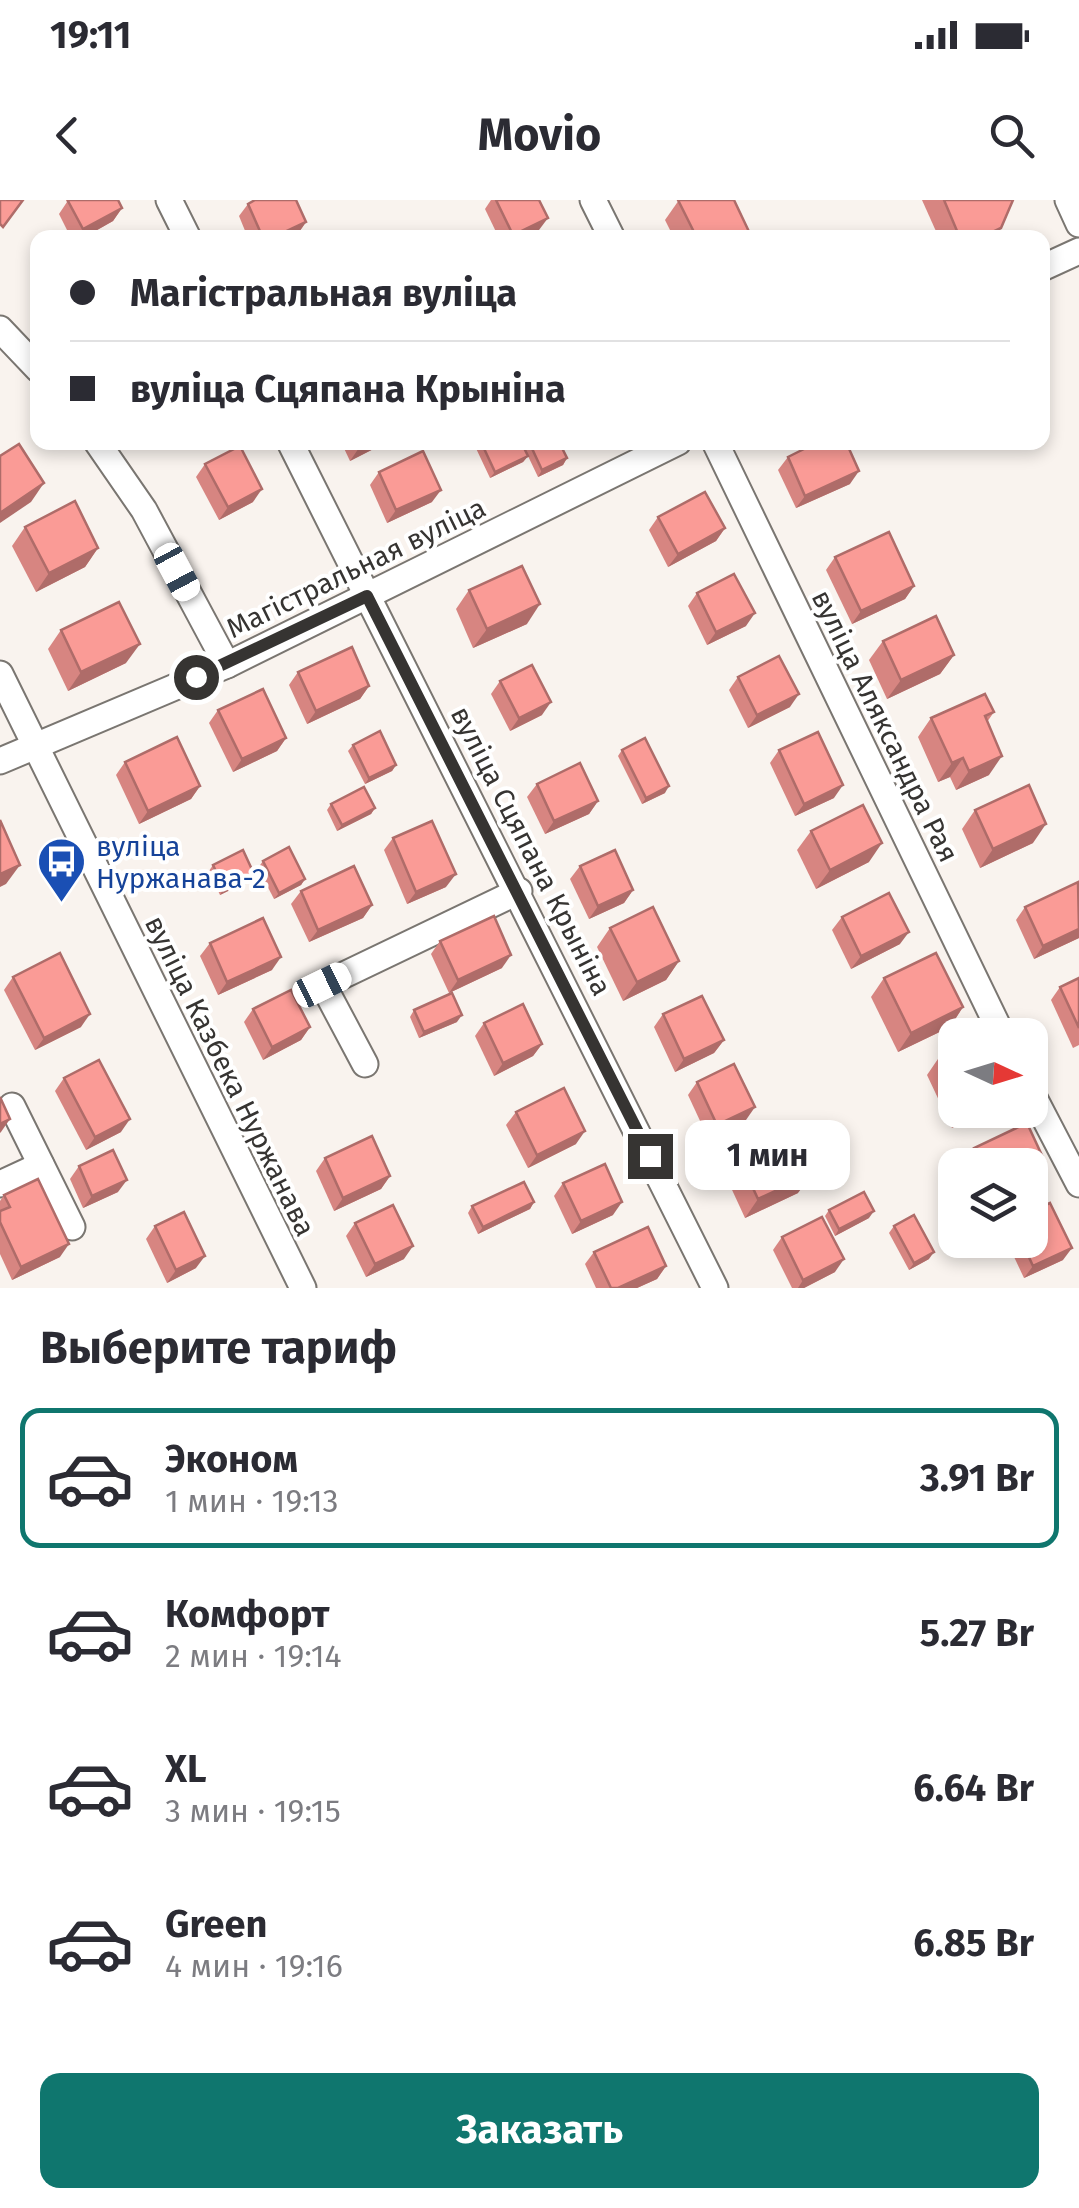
<!DOCTYPE html>
<html lang="ru">
<meta charset="utf-8">
<style>
body{margin:0;font-family:"Fira Sans",sans-serif;background:#f7f7f7;color:#2b2b33;height:100vh;display:flex;flex-direction:column;font-size:38px;white-space:nowrap}
*{box-sizing:border-box;margin:0}
p{font-size:32px;color:#7c7c81}
.icon{flex:none;width:55px;height:55px;fill:none;stroke:currentColor;stroke-width:2;stroke-linecap:round;stroke-linejoin:round}
.map{position:relative;height:1088px;overflow:hidden}
.panel{display:flex;flex-direction:column;background:#fff;flex:1}
.panel>*{flex:none}
.hud{position:absolute;left:30px;top:30px;width:1020px;height:220px;border-radius:20px;box-shadow:0 5px 15px #0003;display:grid;align-content:center;height:220px;padding:0 40px;background:#fff}
.needle{width:65px;rotate:94deg}
.controls{position:absolute;left:938px;top:818px;display:grid;gap:20px}
.controls a{display:grid;place-items:center;width:110px;height:110px;border-radius:20px;background:#fff;box-shadow:0 5px 15px #0003;font-size:50px}
.end{position:absolute;width:45px;height:45px;margin:-22px;border:12px solid #363432;background:#fff;box-shadow:0 0 0 5px #fff}
.from{border-radius:50%}
.bubble{position:absolute;height:70px;border-radius:20px;background:#fff;box-shadow:0 5px 15px #0003;font-size:32px;font-weight:700;line-height:70px;text-align:center}
.car{position:absolute;width:30px;height:60px;margin:-30px -15px;border-radius:12px;box-shadow:0 0 8px 2px #0007;background:linear-gradient(#fff 24%,#345 0 40%,#fff 0 76%,#345 0 86%,#fff 0)}
.hud b{display:flex;align-items:center;gap:35px;height:95px;font-size:38px}
.hud b+b{border-top:2px solid #e1e1e2}
.hud i{width:25px;height:25px;background:#2b2b33}
ul{padding:0;list-style:none}
li{display:flex;align-items:center;gap:30px;height:140px;margin:0 20px 15px;padding:0 20px;border:5px solid transparent;border-radius:20px}
li div{flex:1}
li b{display:block;font-size:38px}
li em{font-style:normal;font-weight:700}
li.selected{border-color:#0f766e}
li>.icon{width:90px;height:90px;stroke-width:1.5}
h2{padding:0 40px;font-size:45px;line-height:120px}
.primary-button{display:flex;gap:20px;margin-top:auto;padding:20px 40px}
.primary-button a{flex:1;height:115px;border-radius:20px;background:#0f766e;color:#fff;font-size:40px;font-weight:700;line-height:115px;text-align:center}
.status{display:flex;justify-content:space-between;align-items:center;height:70px;padding:0 50px;background:#fff;direction:ltr}
.status svg{height:28px;fill:currentColor}
header{display:flex;justify-content:space-between;align-items:center;height:130px;padding:0 40px;background:#fff;font-size:45px;font-weight:700}
.map>svg:first-child{display:block}
.lines{fill:none;stroke-linecap:round;stroke-linejoin:round}
.minor-casing{stroke:#7a7671;stroke-width:29}
.minor{stroke:#fff;stroke-width:25}
.wall{fill:#d78581}
.shaded-wall{fill:#af6c69}
.building{fill:#fa9b96;stroke:#af6c69;stroke-width:2.5}
.route{stroke:#363432;stroke-width:12}
.labels{text-anchor:middle;dominant-baseline:central;stroke-width:8;stroke-linejoin:round;paint-order:stroke}
.street-label{font-size:28px;fill:#363432;stroke:#fff}
.transit-label{font-size:28px;fill:#164399;stroke:#fff;text-anchor:start}
</style>
<div class="status"><b>19:11</b><svg viewBox="0 0 49 12"><path d="M0 12V9h3v3zM5 12V6h3v6zM10 12V3h3v9zM15 12V0h3v12zM26 1h20v11H26zM47 4h2v5h-2z"/></svg></div>
<header><svg class="icon" aria-label="back" viewBox="0 0 24 24"><path d="M15 5l-7 7 7 7"/></svg>Movio<svg class="icon" aria-label="search" viewBox="0 0 24 24"><circle cx="10" cy="10" r="6"/><path d="M15 15l6 6"/></svg></header>
<div class="map">
<svg width="1079" height="1088" viewBox="0 0 1079 1088">
<rect width="100%" height="100%" fill="#f9f3ee"/>
<g class="lines">
<defs>
<g id="minor">
<polyline points="169,0 188,38"/>
<polyline points="593,0 612,38"/>
<polyline points="1068,0 1079,24"/>
<polyline points="1042,68 1079,51"/>
<polyline points="0,129 38,169"/>
<polyline points="97,242 144,310 227,465"/>
<polyline points="290,242 715,1088"/>
<polyline points="715,242 1002,835"/>
<polyline points="0,474 303,1088"/>
<polyline points="0,561 227,465 678,242"/>
<polyline points="365,864 323,785 519,691"/>
<polyline points="1030,890 1079,984"/>
<polyline points="12,906 72,1027"/>
<polyline points="0,984 41,965"/>
</g>
</defs>
<!-- minor casing -->
<use href="#minor" class="minor-casing"/>
<!-- minor -->
<use href="#minor" class="minor"/>
</g>
<!-- wall -->
<g class="wall">
<polygon points="66,0 118,0 122,8 113,21 83,38 71,38 59,14 67,2"/>
<polygon points="491,0 539,0 539,30 525,38 499,38 485,9"/>
<polygon points="679,0 752,38 674,38 665,20"/>
<polygon points="922,0 1013,0 1001,28 995,38 939,38"/>
<polygon points="248,4 306,22 297,35 292,38 248,38 239,16"/>
<polygon points="341,242 387,242 350,261"/>
<polygon points="473,242 521,242 522,245 524,242 559,242 567,258 563,265 538,277 528,256 523,262 490,278"/>
<polygon points="788,257 850,284 796,308 778,270"/>
<polygon points="205,264 253,302 219,320 196,277"/>
<polygon points="379,272 432,302 387,323 370,285"/>
<polygon points="658,317 725,328 716,341 668,367 649,330"/>
<polygon points="25,327 98,348 85,367 36,392 12,346"/>
<polygon points="835,357 914,386 905,399 852,424 826,370"/>
<polygon points="469,390 527,424 473,448 456,409"/>
<polygon points="697,393 746,426 707,445 688,406"/>
<polygon points="61,430 126,463 68,491 48,449"/>
<polygon points="883,441 954,455 940,474 887,499 869,460"/>
<polygon points="298,472 369,486 360,499 307,524 289,485"/>
<polygon points="738,477 790,507 748,528 729,490"/>
<polygon points="500,481 542,515 510,531 491,494"/>
<polygon points="218,510 286,538 277,551 233,572 209,523"/>
<polygon points="994,512 987,522 989,575 956,590 950,577 938,582 918,537 931,518"/>
<polygon points="353,545 396,565 392,571 365,584 348,551"/>
<polygon points="622,550 665,593 642,604 618,556"/>
<polygon points="779,550 834,598 795,616 770,563"/>
<polygon points="125,562 200,586 191,599 139,624 116,575"/>
<polygon points="537,584 598,601 589,614 545,634 527,597"/>
<polygon points="331,604 375,608 371,614 337,631 327,610"/>
<polygon points="975,610 1033,643 980,668 962,629"/>
<polygon points="811,631 869,662 816,689 797,650"/>
<polygon points="393,638 446,687 407,704 384,650"/>
<polygon points="263,661 305,679 301,685 274,699 258,668"/>
<polygon points="213,665 250,680 220,695 209,671"/>
<polygon points="580,666 633,690 624,703 589,719 570,679"/>
<polygon points="301,691 372,705 363,718 309,742 291,704"/>
<polygon points="1025,707 1079,738 1034,759 1016,720"/>
<polygon points="842,717 900,744 851,769 832,730"/>
<polygon points="610,728 679,761 666,780 623,801 597,747"/>
<polygon points="440,741 502,768 449,793 431,754"/>
<polygon points="210,743 272,770 218,795 200,756"/>
<polygon points="13,777 81,827 35,850 4,790"/>
<polygon points="884,778 963,807 950,827 898,852 871,797"/>
<polygon points="1079,778 1079,845 1073,848 1051,800 1060,787"/>
<polygon points="253,809 310,827 301,840 263,860 244,822"/>
<polygon points="414,810 457,822 419,838 410,817"/>
<polygon points="663,814 724,840 714,853 675,872 654,827"/>
<polygon points="484,823 542,844 533,856 494,876 475,836"/>
<polygon points="955,849 955,910 990,910 952,928 927,875 940,856"/>
<polygon points="64,878 121,932 86,950 55,891"/>
<polygon points="697,882 746,920 708,938 688,895"/>
<polygon points="516,912 576,944 528,968 506,925"/>
<polygon points="974,948 1045,962 1030,982 1030,965 962,965"/>
<polygon points="325,958 390,976 381,989 334,1011 316,971"/>
<polygon points="740,960 798,993 745,1018 727,979"/>
<polygon points="79,966 118,992 83,1008 70,979"/>
<polygon points="563,983 613,1015 572,1034 554,996"/>
<polygon points="4,995 60,1057 12,1080 0,1054 0,1001"/>
<polygon points="534,1002 530,1009 478,1034 468,1013 472,1006"/>
<polygon points="829,1010 869,1018 835,1036 825,1016"/>
<polygon points="355,1023 404,1059 366,1077 346,1036"/>
<polygon points="155,1026 196,1068 167,1083 146,1039"/>
<polygon points="894,1026 929,1059 909,1070 889,1033"/>
<polygon points="782,1037 835,1072 804,1088 792,1088 773,1050"/>
<polygon points="1006,1040 1030,1040 1063,1060 1024,1078"/>
<polygon points="594,1052 666,1066 657,1079 637,1088 596,1088 585,1064"/>
</g>
<!-- shaded-wall -->
<g class="shaded-wall">
<polygon points="122,8 113,21 83,38 77,38 83,29"/>
<polygon points="548,18 539,30 525,38 512,38 513,35"/>
<polygon points="306,22 297,35 292,38 272,38"/>
<polygon points="1001,28 995,38 980,38"/>
<polygon points="363,242 387,242 350,261"/>
<polygon points="528,256 523,262 490,278 495,272"/>
<polygon points="567,258 563,265 538,277 542,270"/>
<polygon points="859,271 850,284 796,308 805,296"/>
<polygon points="44,283 31,302 0,323 0,313"/>
<polygon points="262,289 253,302 219,320 228,307"/>
<polygon points="441,290 432,302 387,323 396,310"/>
<polygon points="725,328 716,341 668,367 678,354"/>
<polygon points="98,348 85,367 36,392 49,373"/>
<polygon points="914,386 905,399 852,424 861,411"/>
<polygon points="540,404 527,424 473,448 487,429"/>
<polygon points="755,413 746,426 707,445 716,432"/>
<polygon points="140,444 126,463 68,491 81,472"/>
<polygon points="954,455 940,474 887,499 901,480"/>
<polygon points="369,486 360,499 307,524 316,511"/>
<polygon points="799,494 790,507 748,528 757,515"/>
<polygon points="551,502 542,515 510,531 519,518"/>
<polygon points="286,538 277,551 233,572 242,559"/>
<polygon points="1002,556 989,575 956,590 969,571"/>
<polygon points="963,558 950,577 938,582 952,563"/>
<polygon points="396,565 392,571 365,584 369,578"/>
<polygon points="843,585 834,598 795,616 804,604"/>
<polygon points="200,586 191,599 139,624 148,611"/>
<polygon points="669,586 665,593 642,604 646,598"/>
<polygon points="598,601 589,614 545,634 554,621"/>
<polygon points="375,608 371,614 337,631 342,625"/>
<polygon points="1046,624 1033,643 980,668 993,649"/>
<polygon points="882,643 869,662 816,689 830,670"/>
<polygon points="20,665 6,684 0,687 0,674"/>
<polygon points="254,674 250,680 220,695 224,688"/>
<polygon points="456,674 446,687 407,704 416,692"/>
<polygon points="305,679 301,685 274,699 279,693"/>
<polygon points="633,690 624,703 589,719 598,706"/>
<polygon points="372,705 363,718 309,742 318,730"/>
<polygon points="1079,729 1079,738 1034,759 1043,746"/>
<polygon points="909,732 900,744 851,769 861,756"/>
<polygon points="511,755 502,768 449,793 458,780"/>
<polygon points="281,757 272,770 218,795 227,782"/>
<polygon points="679,761 666,780 623,801 637,782"/>
<polygon points="963,807 950,827 898,852 911,833"/>
<polygon points="90,814 81,827 35,850 44,838"/>
<polygon points="462,815 457,822 419,838 424,832"/>
<polygon points="310,827 301,840 263,860 272,847"/>
<polygon points="724,840 714,853 675,872 684,859"/>
<polygon points="542,844 533,856 494,876 503,863"/>
<polygon points="755,907 746,920 708,938 717,925"/>
<polygon points="965,910 990,910 952,928"/>
<polygon points="10,919 1,932 0,933 0,924"/>
<polygon points="130,919 121,932 86,950 95,937"/>
<polygon points="585,931 576,944 528,968 537,955"/>
<polygon points="1045,962 1032,981 1030,982 1030,969"/>
<polygon points="812,974 798,993 745,1018 758,999"/>
<polygon points="390,976 381,989 334,1011 343,998"/>
<polygon points="127,980 118,992 83,1008 92,996"/>
<polygon points="534,1002 530,1009 478,1034 483,1027"/>
<polygon points="622,1002 613,1015 572,1034 581,1021"/>
<polygon points="874,1011 869,1018 835,1036 839,1029"/>
<polygon points="69,1044 60,1057 12,1080 21,1067"/>
<polygon points="413,1046 404,1059 366,1077 375,1064"/>
<polygon points="1072,1048 1063,1060 1024,1078 1033,1066"/>
<polygon points="934,1052 929,1059 909,1070 914,1063"/>
<polygon points="205,1056 196,1068 167,1083 176,1070"/>
<polygon points="844,1059 835,1072 804,1088 798,1088 803,1080"/>
<polygon points="666,1066 657,1079 637,1088 618,1088"/>
</g>
<!-- building -->
<g class="building">
<polygon points="0,0 23,0 3,27 0,24"/>
<polygon points="70,0 118,0 122,8 83,29 68,1"/>
<polygon points="255,0 296,0 306,22 272,38 263,38 248,4"/>
<polygon points="496,0 539,0 548,18 513,35"/>
<polygon points="678,0 734,0 752,38 697,38"/>
<polygon points="944,0 1013,0 1001,28 980,38 960,38"/>
<polygon points="146,32 148,38 135,38"/>
<polygon points="481,242 521,242 528,256 495,272"/>
<polygon points="529,242 559,242 567,258 542,270"/>
<polygon points="818,242 846,242 859,271 805,296 788,257"/>
<polygon points="19,244 44,283 0,313 0,256"/>
<polygon points="240,246 262,289 228,307 205,264"/>
<polygon points="423,251 441,290 396,310 379,272"/>
<polygon points="705,292 725,328 678,354 658,317"/>
<polygon points="75,301 98,348 49,373 25,327"/>
<polygon points="889,332 914,386 861,411 835,357"/>
<polygon points="522,366 540,404 487,429 469,390"/>
<polygon points="734,374 755,413 716,432 697,393"/>
<polygon points="119,402 140,444 81,472 61,430"/>
<polygon points="936,416 954,455 901,480 883,441"/>
<polygon points="352,447 369,486 316,511 298,472"/>
<polygon points="779,456 799,494 757,515 738,477"/>
<polygon points="532,465 551,502 519,518 500,481"/>
<polygon points="263,489 286,538 242,559 218,510"/>
<polygon points="985,494 994,512 985,516 1002,556 969,571 963,558 952,563 931,518"/>
<polygon points="380,531 396,565 369,578 353,545"/>
<polygon points="818,532 843,585 804,604 779,550"/>
<polygon points="177,537 200,586 148,611 125,562"/>
<polygon points="645,538 669,586 646,598 622,550"/>
<polygon points="580,563 598,601 554,621 537,584"/>
<polygon points="1029,585 1046,624 993,649 975,610"/>
<polygon points="364,587 375,608 342,625 331,604"/>
<polygon points="863,605 882,643 830,670 811,631"/>
<polygon points="0,620 20,665 0,674"/>
<polygon points="432,621 456,674 416,692 393,638"/>
<polygon points="289,647 305,679 279,693 263,661"/>
<polygon points="243,650 254,674 224,688 213,665"/>
<polygon points="615,650 633,690 598,706 580,666"/>
<polygon points="354,666 372,705 318,730 301,691"/>
<polygon points="1078,682 1079,729 1043,746 1025,707"/>
<polygon points="889,693 909,732 861,756 842,717"/>
<polygon points="653,707 679,761 637,782 610,728"/>
<polygon points="494,716 511,755 458,780 440,741"/>
<polygon points="263,718 281,757 227,782 210,743"/>
<polygon points="60,753 90,814 44,838 13,777"/>
<polygon points="936,753 963,807 911,833 884,778"/>
<polygon points="1079,778 1079,828 1060,787"/>
<polygon points="291,790 310,827 272,847 253,809"/>
<polygon points="452,793 462,815 424,832 414,810"/>
<polygon points="702,796 724,840 684,859 663,814"/>
<polygon points="523,804 542,844 503,863 484,823"/>
<polygon points="955,849 955,887 940,856"/>
<polygon points="99,860 130,919 95,937 64,878"/>
<polygon points="734,864 755,907 717,925 697,882"/>
<polygon points="564,888 585,931 537,955 516,912"/>
<polygon points="0,897 10,919 0,924"/>
<polygon points="1027,923 1045,962 1030,969 1030,965 982,965 974,948"/>
<polygon points="794,935 812,974 758,999 740,960"/>
<polygon points="372,936 390,976 343,998 325,958"/>
<polygon points="113,950 127,980 92,996 79,966"/>
<polygon points="605,964 622,1002 581,1021 563,983"/>
<polygon points="38,979 69,1044 21,1067 0,1022 0,1011 10,1007 4,995"/>
<polygon points="524,982 534,1002 483,1027 472,1006"/>
<polygon points="864,992 874,1011 839,1029 829,1010"/>
<polygon points="1050,1003 1072,1048 1033,1066 1021,1040 1030,1040 1030,1012"/>
<polygon points="393,1005 413,1046 375,1064 355,1023"/>
<polygon points="184,1012 205,1056 176,1070 155,1026"/>
<polygon points="914,1015 934,1052 914,1063 894,1026"/>
<polygon points="822,1017 844,1059 803,1080 782,1037"/>
<polygon points="648,1027 666,1066 618,1088 611,1088 594,1052"/>
</g>
<g class="lines">
<!-- route -->
<polyline class="route" points="196,477 367,396 650,956"/>
</g>
<!-- icons -->
<defs>
<symbol id="bus-pin" viewBox="-11 -11 22 30"><path d="M0 17L-7.5 6A9.5 9.5 0 1 1 7.5 6Z" fill="#1a4fb4" stroke="#fff"/><path d="M-5-6H5V4H4V6H2V4H-2V6H-4V4H-5ZM-3.5-4V0h7V-4ZM-3.5 1.2v1.5H-2V1.2ZM2 1.2v1.5H3.5V1.2Z" fill="#fff"/></symbol>
</defs>
<g fill-rule="evenodd">
<use href="#bus-pin" x="34" y="634" width="55" height="75"/>
</g>
<g class="labels">
<!-- street labels -->
<g class="street-label">
<text transform="translate(356 368) rotate(-26)">Магістральная вуліца</text>
<text transform="translate(885 526) rotate(64)">вуліца Аляксандра Рая</text>
<text transform="translate(531 651) rotate(63)">вуліца Сцяпана Крыніна</text>
<text transform="translate(230 876) rotate(64)">вуліца Казбека Нуржанава</text>
</g>
<!-- transit labels -->
<g class="transit-label">
<text x="96" y="646">вуліца<tspan x="96" dy="32">Нуржанава-2</tspan></text>
</g>
</g>
</svg>
<div class="controls">
<a><svg class="needle" viewBox="-14 -14 28 28"><path d="M0-13l5 13h-10z" fill="#e53935"/><path d="M0 13l5-13h-10z" fill="#7c7c81"/></svg></a>
<a><svg class="icon" aria-label="layers" viewBox="0 0 24 24"><path d="M12 4l9 5-9 5-9-5zM3 14l9 5 9-5"/></svg></a>
</div>
<i class="end from" style="left:196px;top:477px"></i>
<i class="end" style="left:650px;top:956px"></i>
<div class="bubble" style="left:685px;top:920px;width:165px">1 мин</div>
<i class="car" style="left:177px;top:372px;rotate:152deg"></i>
<i class="car" style="left:322px;top:785px;rotate:64deg"></i>
<div class="hud">
<b><i class="from"></i>Магістральная вуліца</b>
<b><i></i>вуліца Сцяпана Крыніна</b>
</div>
</div>
<section class="panel">
<h2>Выберите тариф</h2>
<ul>
<li class="selected"><svg class="icon" aria-label="car" viewBox="0 0 24 24"><path d="M5 17H2v-5l4-1 3-4h7l3 4 3 1v5h-3M9 17h6M6 11h13"/><circle cx="7" cy="17" r="2"/><circle cx="17" cy="17" r="2"/></svg><div><b>Эконом</b><p>1 мин · 19:13</p></div><em>3.91 Br</em></li>
<li><svg class="icon" aria-label="car" viewBox="0 0 24 24"><path d="M5 17H2v-5l4-1 3-4h7l3 4 3 1v5h-3M9 17h6M6 11h13"/><circle cx="7" cy="17" r="2"/><circle cx="17" cy="17" r="2"/></svg><div><b>Комфорт</b><p>2 мин · 19:14</p></div><em>5.27 Br</em></li>
<li><svg class="icon" aria-label="car" viewBox="0 0 24 24"><path d="M5 17H2v-5l4-1 3-4h7l3 4 3 1v5h-3M9 17h6M6 11h13"/><circle cx="7" cy="17" r="2"/><circle cx="17" cy="17" r="2"/></svg><div><b>XL</b><p>3 мин · 19:15</p></div><em>6.64 Br</em></li>
<li><svg class="icon" aria-label="car" viewBox="0 0 24 24"><path d="M5 17H2v-5l4-1 3-4h7l3 4 3 1v5h-3M9 17h6M6 11h13"/><circle cx="7" cy="17" r="2"/><circle cx="17" cy="17" r="2"/></svg><div><b>Green</b><p>4 мин · 19:16</p></div><em>6.85 Br</em></li>
</ul>
<div class="primary-button"><a>Заказать</a></div>
</section>
